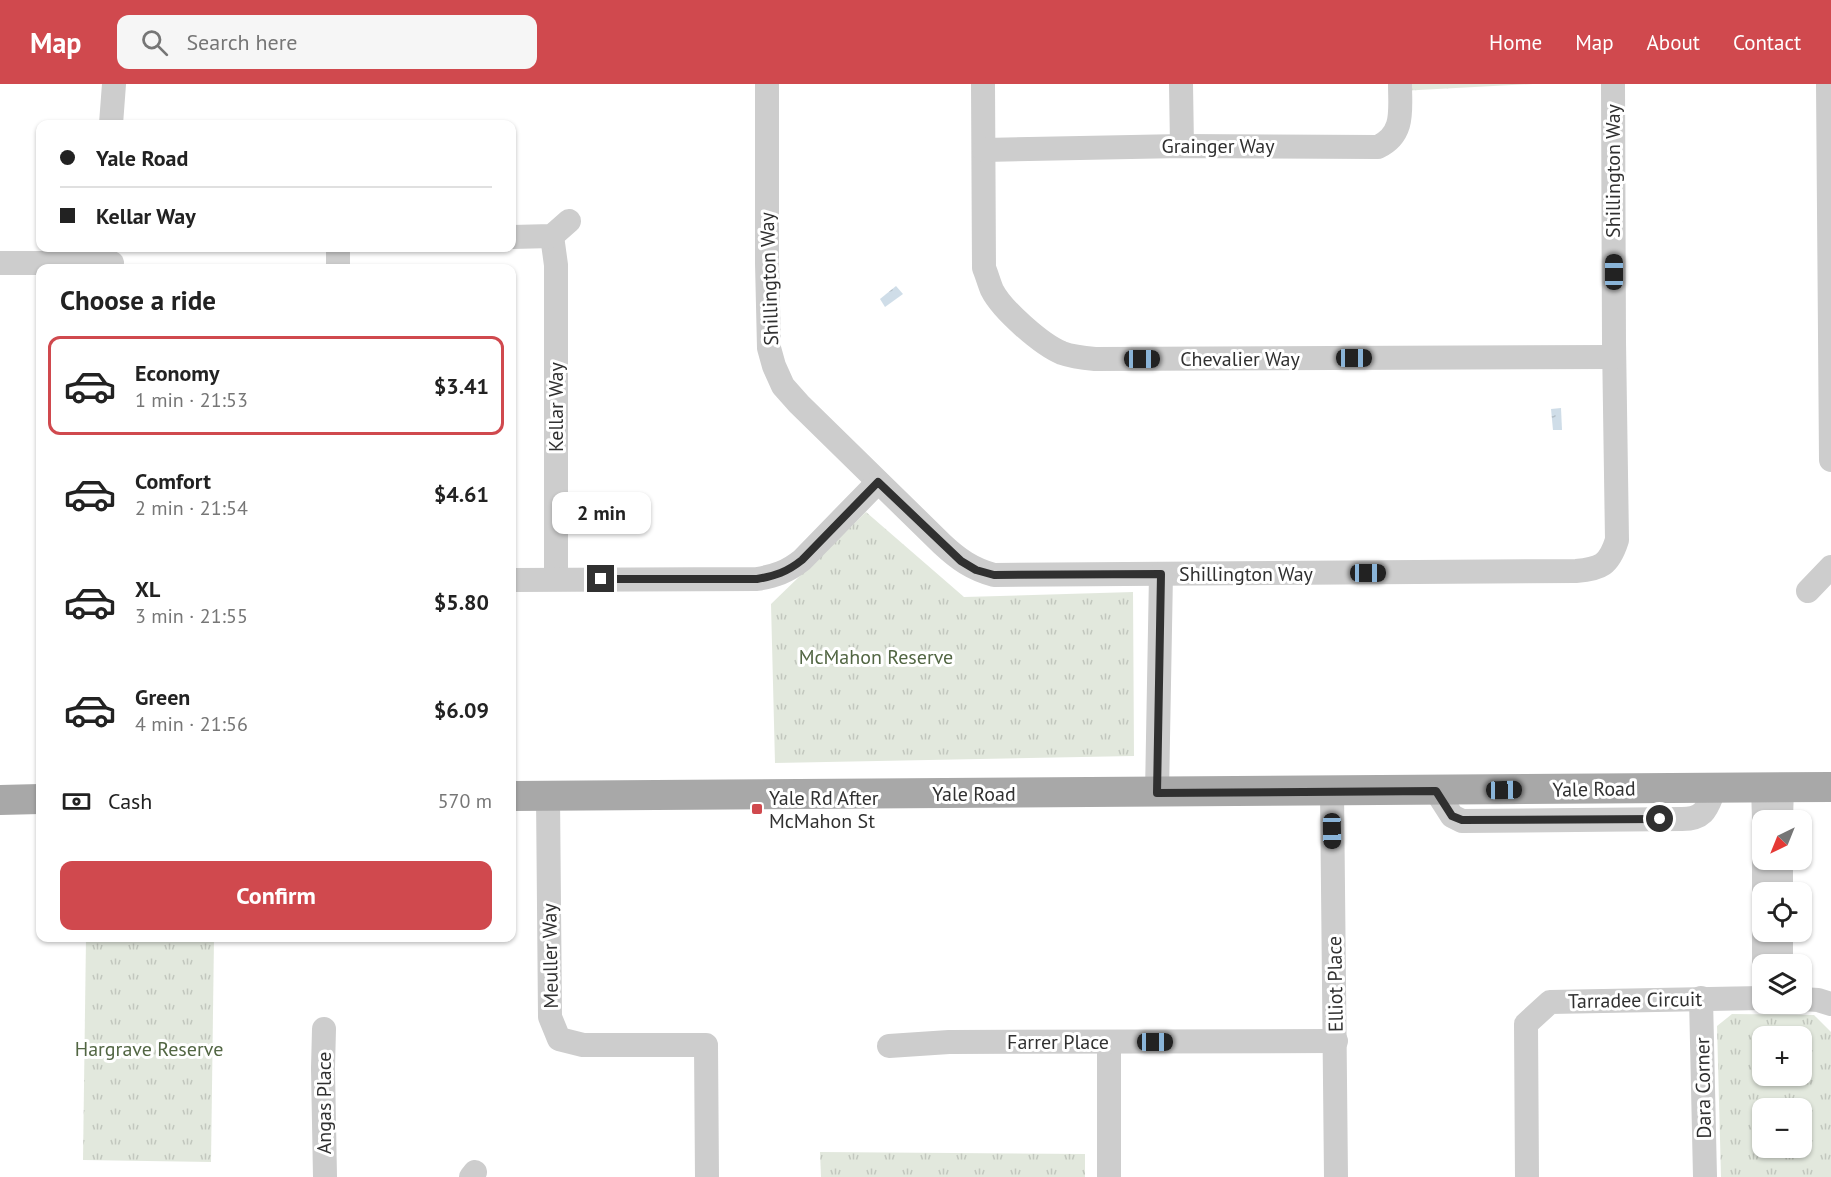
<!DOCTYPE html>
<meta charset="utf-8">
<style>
body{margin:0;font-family:"PT Sans",sans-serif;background:#f6f6f6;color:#222;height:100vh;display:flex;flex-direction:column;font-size:22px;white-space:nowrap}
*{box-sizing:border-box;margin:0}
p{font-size:20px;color:#767676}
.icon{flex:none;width:33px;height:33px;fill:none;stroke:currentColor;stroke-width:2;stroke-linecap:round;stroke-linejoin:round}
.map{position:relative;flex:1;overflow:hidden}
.sheet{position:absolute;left:36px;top:180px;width:480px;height:678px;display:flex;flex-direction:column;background:#fff;border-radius:12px;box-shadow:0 2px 4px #0004}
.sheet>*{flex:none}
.hud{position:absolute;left:36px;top:36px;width:480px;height:132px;border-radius:12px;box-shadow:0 2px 4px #0004;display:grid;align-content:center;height:132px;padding:0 24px;background:#fff}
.needle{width:39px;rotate:223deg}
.tools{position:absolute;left:1752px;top:726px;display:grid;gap:12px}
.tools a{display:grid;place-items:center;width:60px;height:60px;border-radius:12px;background:#fff;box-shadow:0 2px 4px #0004;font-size:30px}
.end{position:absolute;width:27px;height:27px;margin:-14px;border:8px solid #303030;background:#fff;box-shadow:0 0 0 3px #fff}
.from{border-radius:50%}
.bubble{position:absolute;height:42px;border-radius:12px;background:#fff;box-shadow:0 2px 4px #0004;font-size:20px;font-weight:700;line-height:42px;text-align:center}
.car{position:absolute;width:18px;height:36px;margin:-18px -9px;border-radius:8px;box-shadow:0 0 4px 2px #0007;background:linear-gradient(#222 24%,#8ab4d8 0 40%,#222 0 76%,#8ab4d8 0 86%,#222 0)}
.hud b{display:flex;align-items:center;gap:21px;height:57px;font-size:22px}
.hud b+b{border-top:2px solid #e0e0e0}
.hud i{width:15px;height:15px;background:#222}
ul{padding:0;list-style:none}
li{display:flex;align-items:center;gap:18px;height:99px;margin:0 12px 9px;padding:0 12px;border:3px solid transparent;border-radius:12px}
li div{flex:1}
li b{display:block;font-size:22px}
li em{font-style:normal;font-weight:700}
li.active{border-color:#d0494e}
li>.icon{width:54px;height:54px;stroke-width:1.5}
h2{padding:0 24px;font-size:27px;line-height:72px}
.pay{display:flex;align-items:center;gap:15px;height:66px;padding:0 24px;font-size:22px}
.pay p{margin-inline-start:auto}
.action{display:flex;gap:12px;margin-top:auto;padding:12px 24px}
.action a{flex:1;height:69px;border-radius:12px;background:#d0494e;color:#fff;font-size:24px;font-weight:700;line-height:69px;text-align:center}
header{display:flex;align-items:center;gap:36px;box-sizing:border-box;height:84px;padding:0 30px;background:#d0494e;color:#fff}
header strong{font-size:28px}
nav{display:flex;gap:33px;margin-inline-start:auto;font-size:21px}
.search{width:420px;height:54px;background:#f6f6f6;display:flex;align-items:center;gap:15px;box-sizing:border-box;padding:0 21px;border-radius:12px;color:#767676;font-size:22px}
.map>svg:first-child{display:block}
.grass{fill:url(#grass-tufts);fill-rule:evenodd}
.water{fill:url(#water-ripples)}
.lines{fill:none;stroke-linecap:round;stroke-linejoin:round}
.minor{stroke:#cdcdcd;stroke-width:24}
.major{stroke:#a8a8a8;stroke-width:30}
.route{stroke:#303030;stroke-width:8}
.poi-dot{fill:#d0494e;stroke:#fff;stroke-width:2}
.labels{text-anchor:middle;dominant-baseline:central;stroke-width:6;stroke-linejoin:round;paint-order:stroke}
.street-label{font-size:20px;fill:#303030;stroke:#fff}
.park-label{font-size:20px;fill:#526643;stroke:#fff}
.poi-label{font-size:20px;fill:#303030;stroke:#fff;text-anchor:start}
</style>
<header>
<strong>Map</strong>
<div class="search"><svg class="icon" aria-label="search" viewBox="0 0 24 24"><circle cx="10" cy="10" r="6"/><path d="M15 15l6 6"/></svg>Search here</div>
<nav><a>Home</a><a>Map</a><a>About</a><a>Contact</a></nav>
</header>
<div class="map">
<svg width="1831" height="1093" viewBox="0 0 1831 1093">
<defs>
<pattern id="grass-tufts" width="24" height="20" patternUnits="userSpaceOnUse" patternTransform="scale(1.5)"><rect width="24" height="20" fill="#e2e8dd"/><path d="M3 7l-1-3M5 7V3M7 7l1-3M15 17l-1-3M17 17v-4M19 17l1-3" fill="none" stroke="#c2c7be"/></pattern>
<pattern id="water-ripples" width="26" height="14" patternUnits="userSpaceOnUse" patternTransform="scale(1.5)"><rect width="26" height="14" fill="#cfdde8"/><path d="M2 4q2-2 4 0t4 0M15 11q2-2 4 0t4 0" fill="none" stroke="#b2bec7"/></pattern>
</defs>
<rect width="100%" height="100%" fill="#fff"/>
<!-- grass -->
<g class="grass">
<polygon points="1400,0 1533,0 1400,7"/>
<polygon points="866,428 964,513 1133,508 1134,672 775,679 771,520"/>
<polygon points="86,854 214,854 211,1078 83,1076"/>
<path d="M1732 930 1814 931 1831 948V1093H1721L1717 942ZM1802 952V992H1762V952ZM1802 1024V1064H1762V1024Z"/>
<polygon points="820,1068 1085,1070 1085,1093 821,1093"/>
</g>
<!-- water -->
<g class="water">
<polygon points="896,202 903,210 885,223 880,215"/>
<polygon points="1561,324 1562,346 1553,346 1551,325"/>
</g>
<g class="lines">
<!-- minor -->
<g class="minor">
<path d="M767 0V179L769 264 774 282 783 302 799 320 942 460C958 475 972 485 994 491L1576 487C1601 485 1609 481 1617 456L1614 258 1613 0"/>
<path d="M983 0 984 184C987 191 989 199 992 206 1002 226 1042 261 1062 269 1073 273 1084 274 1095 275L1614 273"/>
<polyline points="1181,0 1182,62"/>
<polyline points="1828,0 1831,376"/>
<polyline points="111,40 114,0"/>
<path d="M984 66 1182 62 1378 63C1405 50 1400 26 1400 0"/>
<polyline points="552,152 556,181 556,495"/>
<polyline points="512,153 552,152 569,137"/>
<polyline points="0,179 112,179"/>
<polyline points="338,184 338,164"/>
<path d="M512 496 757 495C775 492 787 488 802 476L878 398"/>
<polyline points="1808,507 1831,483"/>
<polyline points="1763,703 1764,736"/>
<polyline points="1332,707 1336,1093"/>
<path d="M1436 707 1452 732 1462 737 1682 735C1706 735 1707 723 1715 704"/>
<polyline points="1157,709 1161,490"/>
<polyline points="548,712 550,933 559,955 583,961 706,961 707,1093"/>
<polyline points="1781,736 1782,703"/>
<polyline points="1764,776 1764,808"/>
<polyline points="1781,808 1781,776"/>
<polyline points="1764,848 1764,880"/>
<polyline points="1781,880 1781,848"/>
<polyline points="1701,914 1705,1093"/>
<polyline points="1802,915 1818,916 1831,920"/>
<polyline points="324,945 323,984 325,1093"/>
<polyline points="1109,958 1109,1093"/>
<polyline points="889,962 949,958 1336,957"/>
<polyline points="471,1093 475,1088"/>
<polyline points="1527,1093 1526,940 1550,918 1762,914"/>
</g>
<!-- major -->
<g class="major">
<polyline points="512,712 1831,703"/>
<polyline points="0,716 40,715"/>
</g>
</g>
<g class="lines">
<!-- route -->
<path class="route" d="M601 495H757C775 492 787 488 802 476L878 398 961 477 976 486 994 491 1161 490 1157 709 1436 707 1452 732 1462 736 1660 735"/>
</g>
<!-- markers -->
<rect class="poi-dot" x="751" y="719" width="12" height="12" rx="3"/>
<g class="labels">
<!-- street labels -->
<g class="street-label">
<text x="1218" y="62">Grainger Way</text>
<text transform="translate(1613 87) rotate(-90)">Shillington Way</text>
<text transform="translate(769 195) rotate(-92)">Shillington Way</text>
<text x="1240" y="275">Chevalier Way</text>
<text transform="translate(556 323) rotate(-90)">Kellar Way</text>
<text x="1246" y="490">Shillington Way</text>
<text transform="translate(1594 705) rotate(-1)">Yale Road</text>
<text x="974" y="710">Yale Road</text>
<text transform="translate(550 872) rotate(-91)">Meuller Way</text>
<text transform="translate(1335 900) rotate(-91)">Elliot Place</text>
<text transform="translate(1635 916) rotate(-1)">Tarradee Circuit</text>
<text x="1058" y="958">Farrer Place</text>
<text transform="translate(1703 1004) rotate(-91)">Dara Corner</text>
<text transform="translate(324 1019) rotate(-90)">Angas Place</text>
</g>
<!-- park labels -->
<g class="park-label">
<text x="876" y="573">McMahon Reserve</text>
<text x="149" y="965">Hargrave Reserve</text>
</g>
<!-- poi labels -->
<g class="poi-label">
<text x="769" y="714">Yale Rd After<tspan x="769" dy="23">McMahon St</tspan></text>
</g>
</g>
</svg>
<div class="tools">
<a><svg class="needle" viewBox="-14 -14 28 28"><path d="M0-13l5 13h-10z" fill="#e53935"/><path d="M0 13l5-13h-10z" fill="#767676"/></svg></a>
<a><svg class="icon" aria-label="locate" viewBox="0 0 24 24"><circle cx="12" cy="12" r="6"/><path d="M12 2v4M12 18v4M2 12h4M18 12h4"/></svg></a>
<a><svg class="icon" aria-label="layers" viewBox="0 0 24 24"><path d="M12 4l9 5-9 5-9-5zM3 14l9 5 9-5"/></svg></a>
<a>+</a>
<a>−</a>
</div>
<i class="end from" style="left:1660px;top:735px"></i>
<i class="end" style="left:601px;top:495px"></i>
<div class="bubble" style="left:552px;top:408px;width:99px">2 min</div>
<i class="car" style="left:1614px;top:188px;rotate:0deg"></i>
<i class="car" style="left:1354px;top:274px;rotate:90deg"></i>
<i class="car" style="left:1142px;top:275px;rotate:90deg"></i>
<i class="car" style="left:1368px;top:489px;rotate:90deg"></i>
<i class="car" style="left:1504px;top:706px;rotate:89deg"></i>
<i class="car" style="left:1332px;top:747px;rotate:179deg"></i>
<i class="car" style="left:1155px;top:958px;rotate:90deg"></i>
<div class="hud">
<b><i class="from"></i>Yale Road</b>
<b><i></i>Kellar Way</b>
</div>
<section class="sheet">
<h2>Choose a ride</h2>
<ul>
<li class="active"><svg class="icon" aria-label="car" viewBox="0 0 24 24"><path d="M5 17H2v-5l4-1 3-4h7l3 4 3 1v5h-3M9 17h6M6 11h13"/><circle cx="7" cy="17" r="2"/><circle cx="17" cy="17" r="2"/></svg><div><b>Economy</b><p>1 min · 21:53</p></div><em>$3.41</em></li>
<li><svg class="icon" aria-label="car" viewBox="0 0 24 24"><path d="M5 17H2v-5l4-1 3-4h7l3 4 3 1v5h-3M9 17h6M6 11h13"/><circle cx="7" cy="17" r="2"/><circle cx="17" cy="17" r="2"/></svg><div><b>Comfort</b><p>2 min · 21:54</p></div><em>$4.61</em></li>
<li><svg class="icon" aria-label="car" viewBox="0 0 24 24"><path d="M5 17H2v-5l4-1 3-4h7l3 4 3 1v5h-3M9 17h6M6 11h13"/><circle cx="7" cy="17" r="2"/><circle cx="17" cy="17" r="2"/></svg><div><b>XL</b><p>3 min · 21:55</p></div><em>$5.80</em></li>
<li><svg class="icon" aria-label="car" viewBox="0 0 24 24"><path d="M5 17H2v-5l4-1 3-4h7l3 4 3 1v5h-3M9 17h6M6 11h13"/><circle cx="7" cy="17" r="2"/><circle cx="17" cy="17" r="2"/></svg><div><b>Green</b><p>4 min · 21:56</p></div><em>$6.09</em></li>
</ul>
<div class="pay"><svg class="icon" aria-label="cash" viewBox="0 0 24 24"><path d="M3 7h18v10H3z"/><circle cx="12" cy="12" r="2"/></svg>Cash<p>570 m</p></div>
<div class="action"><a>Confirm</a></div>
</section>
</div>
